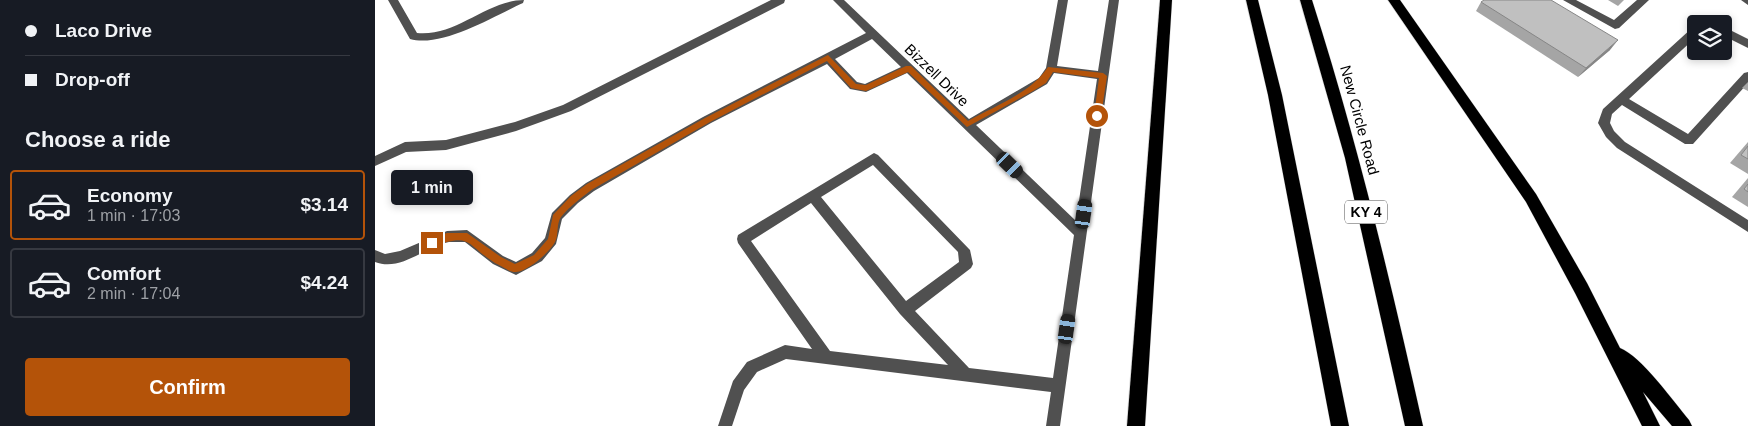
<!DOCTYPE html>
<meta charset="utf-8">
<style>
body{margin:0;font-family:Helvetica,sans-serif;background:#20242c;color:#f1f3f6;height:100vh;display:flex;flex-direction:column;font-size:19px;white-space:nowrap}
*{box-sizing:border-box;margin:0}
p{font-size:16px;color:#9ea1a6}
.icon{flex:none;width:28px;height:28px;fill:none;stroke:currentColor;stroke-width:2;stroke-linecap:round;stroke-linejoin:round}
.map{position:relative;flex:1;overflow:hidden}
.drawer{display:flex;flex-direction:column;background:#171b24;width:375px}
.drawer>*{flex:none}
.banner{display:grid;align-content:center;height:110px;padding:0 25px;background:#171b24}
.buttons{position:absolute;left:1312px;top:15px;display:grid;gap:10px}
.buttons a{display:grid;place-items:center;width:45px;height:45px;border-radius:5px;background:#171b24;box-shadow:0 2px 8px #0003;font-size:25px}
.end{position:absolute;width:22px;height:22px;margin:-11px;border:6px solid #b45309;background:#fff;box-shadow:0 0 0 2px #fff}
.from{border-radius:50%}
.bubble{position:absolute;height:35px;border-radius:5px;background:#171b24;box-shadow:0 2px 8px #0003;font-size:16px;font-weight:800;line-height:35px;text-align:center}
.car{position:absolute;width:15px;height:30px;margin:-15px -8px;border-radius:6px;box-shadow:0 0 4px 1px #0007;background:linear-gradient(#222 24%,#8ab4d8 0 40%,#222 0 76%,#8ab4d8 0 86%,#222 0)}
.banner b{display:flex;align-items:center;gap:18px;height:48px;font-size:19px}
.banner b+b{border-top:1px solid #363941}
.banner i{width:12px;height:12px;background:#f1f3f6}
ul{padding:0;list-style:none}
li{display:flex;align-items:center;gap:15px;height:70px;margin:0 10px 8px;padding:0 15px;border:2px solid #363941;border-radius:5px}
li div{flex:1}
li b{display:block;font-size:19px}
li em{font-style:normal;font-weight:800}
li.current{border-color:#b45309}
li>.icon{width:45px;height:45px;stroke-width:1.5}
h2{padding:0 25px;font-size:22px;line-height:60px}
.cta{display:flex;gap:10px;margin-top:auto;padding:10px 25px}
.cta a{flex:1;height:58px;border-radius:5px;background:#b45309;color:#fff;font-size:20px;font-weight:800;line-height:58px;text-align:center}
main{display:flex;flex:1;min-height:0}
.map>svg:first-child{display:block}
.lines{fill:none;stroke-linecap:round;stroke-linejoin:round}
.highway-casing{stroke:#dbdbdb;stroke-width:1}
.minor{fill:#505050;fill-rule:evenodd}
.highway{fill:#000;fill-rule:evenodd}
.wall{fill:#a5a5a5}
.shaded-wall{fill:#868686}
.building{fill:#c0c0c0;stroke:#868686}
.route{fill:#b45309}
.labels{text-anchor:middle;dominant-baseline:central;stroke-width:5;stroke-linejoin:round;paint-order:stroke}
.shield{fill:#fff;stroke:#4c4c4c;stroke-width:1}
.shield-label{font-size:14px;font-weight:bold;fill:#000}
.street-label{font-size:15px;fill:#000;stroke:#fff}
</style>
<main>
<section class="drawer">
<div class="banner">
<b><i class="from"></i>Laco Drive</b>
<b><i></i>Drop-off</b>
</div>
<h2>Choose a ride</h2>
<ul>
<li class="current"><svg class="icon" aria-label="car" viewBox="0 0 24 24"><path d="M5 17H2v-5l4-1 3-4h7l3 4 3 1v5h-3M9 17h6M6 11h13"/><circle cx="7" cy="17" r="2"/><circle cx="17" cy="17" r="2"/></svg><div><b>Economy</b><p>1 min · 17:03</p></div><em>$3.14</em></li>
<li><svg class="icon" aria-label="car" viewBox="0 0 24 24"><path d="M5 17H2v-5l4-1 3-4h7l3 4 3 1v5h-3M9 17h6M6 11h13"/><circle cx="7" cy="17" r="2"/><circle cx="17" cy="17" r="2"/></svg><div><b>Comfort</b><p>2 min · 17:04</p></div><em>$4.24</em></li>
</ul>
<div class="cta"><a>Confirm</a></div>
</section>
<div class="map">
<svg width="1373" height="426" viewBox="0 0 1373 426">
<rect width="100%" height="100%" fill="#fff"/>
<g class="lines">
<defs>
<g id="highway">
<polygon points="785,0 797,0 770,426 752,426"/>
<polygon points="871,0 883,0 907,95 974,426 956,426 893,95"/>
<path d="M925 0H937C982 140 1016 283 1048 426H1030L970 158Z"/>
<path d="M1013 0H1025L1161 194 1212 283 1245 348C1266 356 1299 402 1314 420L1317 426H1297L1268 392 1285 426H1267L1200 293 1151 202Z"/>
</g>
</defs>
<!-- highway casing -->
<use href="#highway" class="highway-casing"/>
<!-- minor -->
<g class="minor">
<path d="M13 0H23L42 33C81 37 112 0 149 0L148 3C119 16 67 48 35 39Z"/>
<polygon points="396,0 410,0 409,3 196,111 141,131 71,150 31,152 0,166 0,156 30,142 71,140 140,122 188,105"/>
<path d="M458 0H469L594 119 664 78 671 68 683 0H693L682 66 723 71 734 0H744L685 426H671L676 392 411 359 382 372 369 390 357 426H343L358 381 372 362 410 345 437 349 363 243 362 239 363 235 499 153 503 155 595 250 598 264 596 268 540 311 594 368 678 378 699 235 532 73 491 92 475 89 452 64 336 123 219 191 203 203 187 219 181 244 167 261 141 275 118 264 90 242C85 242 79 242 74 242 49 247 26 272 0 262V250L10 254 25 251 72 231 92 230 128 256 141 262 157 253 170 238 177 213 195 195 211 183 328 117 491 33ZM497 39 526 67 490 84 482 82 460 59ZM679 73 722 79 701 221 601 125 672 84ZM498 165 583 252 584 262 531 301 446 197ZM436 203 525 314 573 365 455 351 376 241Z"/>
<polygon points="1188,0 1201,0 1239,20 1262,0 1274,0 1244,28 1240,29"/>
<polygon points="1366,0 1373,0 1373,5"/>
<polygon points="1332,18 1341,24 1325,24"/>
<polygon points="1321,27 1321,37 1254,99 1313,134 1369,73 1373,72 1373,83 1318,144 1310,144 1247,105 1237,114 1235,123 1239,131 1250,142 1373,220 1373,232 1242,148 1231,137 1223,123 1228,109 1317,28"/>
<polygon points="1349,27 1373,39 1373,48 1349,36"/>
</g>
<!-- highway -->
<use href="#highway" class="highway"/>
</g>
<!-- wall -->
<g class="wall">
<polygon points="1233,0 1249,0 1243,6"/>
<polygon points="1106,2 1235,50 1203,77 1101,11"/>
<polygon points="1373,82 1373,91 1367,88"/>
<polygon points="1373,142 1373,174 1355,163"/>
<polygon points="1373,178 1373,207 1357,197"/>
</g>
<!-- shaded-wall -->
<polygon class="shaded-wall" points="1243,40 1235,50 1203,77 1211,68"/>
<!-- building -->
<g class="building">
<polygon points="1109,0 1176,0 1243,40 1211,68 1106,2"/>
<polygon points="1373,146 1373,159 1366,155"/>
<polygon points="1373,184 1373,192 1369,189"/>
</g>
<!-- route -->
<path class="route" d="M453 55 481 84 491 85 531 66H536L593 121C620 106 656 93 673 67L728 73 732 76 726 116 722 118 719 116 724 78 678 72 671 83 658 91 592 127 533 72 491 91 476 88 452 61 335 122 218 189C207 197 195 206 186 217 181 224 184 235 180 242 174 253 153 271 141 272 136 273 125 265 120 263 90 244 97 232 57 247L53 243 54 240 72 233H92L126 257 140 264 159 255 173 239 178 215 196 196 212 184 330 118Z"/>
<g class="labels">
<!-- shield labels -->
<rect class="shield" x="970" y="200.5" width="42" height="23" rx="4"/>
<g class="shield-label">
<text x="991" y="212">KY 4</text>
</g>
<!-- street labels -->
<g class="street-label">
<text transform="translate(562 75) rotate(44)">Bizzell Drive</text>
<text transform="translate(985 120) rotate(75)">New Circle Road</text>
</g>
</g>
</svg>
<div class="buttons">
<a><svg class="icon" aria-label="layers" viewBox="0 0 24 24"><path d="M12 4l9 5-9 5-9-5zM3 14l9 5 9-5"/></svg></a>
</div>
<i class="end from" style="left:722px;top:116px"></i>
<i class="end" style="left:57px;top:243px"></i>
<div class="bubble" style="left:16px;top:170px;width:82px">1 min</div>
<i class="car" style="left:635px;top:165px;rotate:134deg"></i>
<i class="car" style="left:709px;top:214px;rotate:8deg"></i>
<i class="car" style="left:692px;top:329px;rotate:8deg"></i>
</div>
</main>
